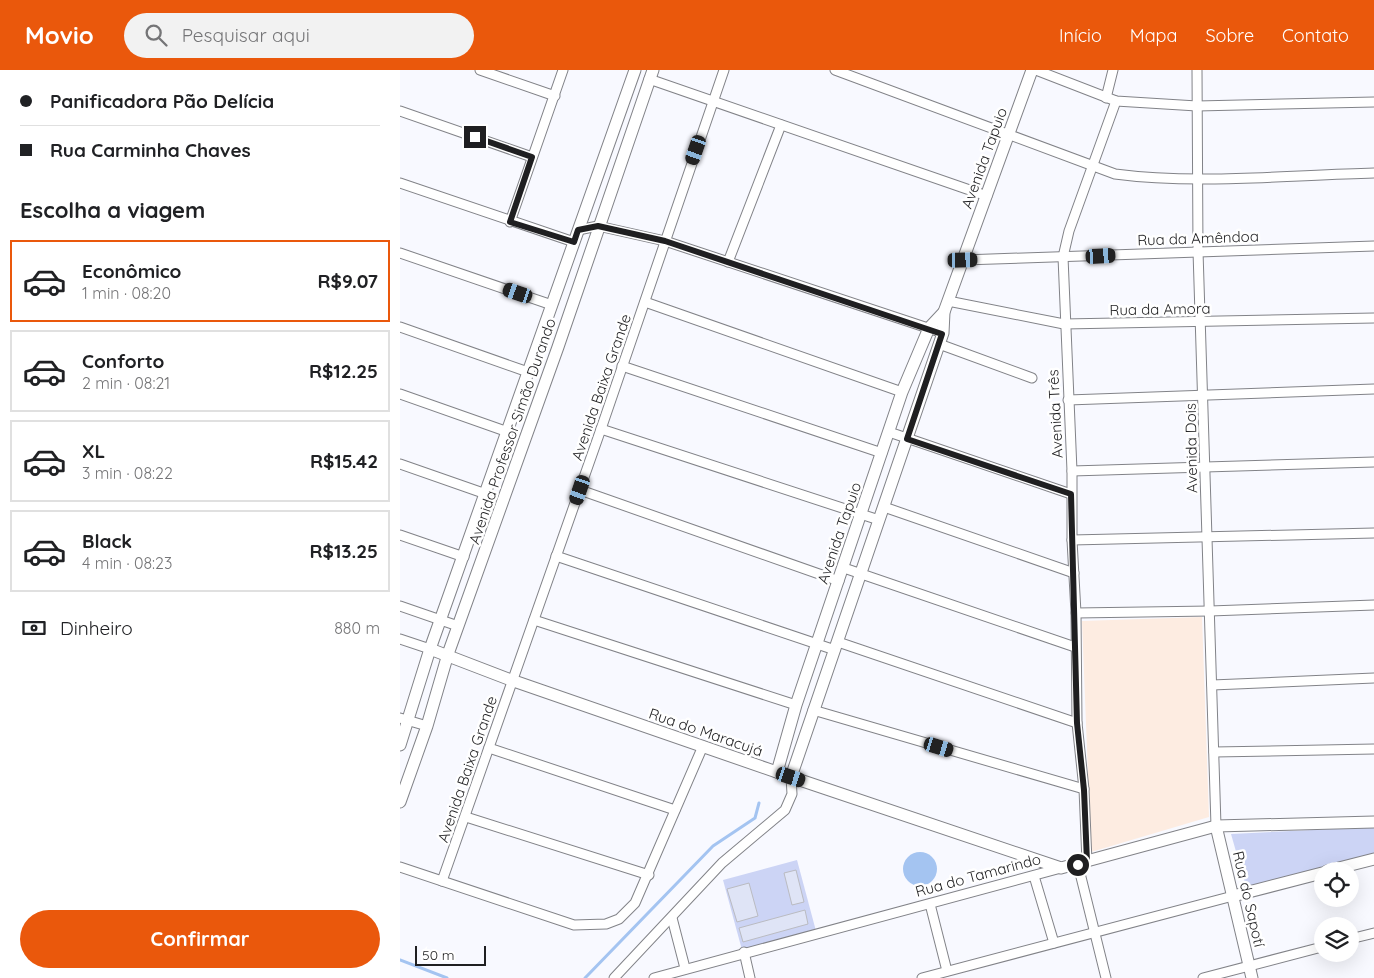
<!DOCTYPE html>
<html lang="pt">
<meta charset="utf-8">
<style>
body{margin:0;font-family:Quicksand,sans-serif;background:#f2f2f2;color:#202124;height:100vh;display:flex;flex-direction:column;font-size:19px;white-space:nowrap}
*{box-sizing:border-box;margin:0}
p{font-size:16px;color:#757577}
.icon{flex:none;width:28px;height:28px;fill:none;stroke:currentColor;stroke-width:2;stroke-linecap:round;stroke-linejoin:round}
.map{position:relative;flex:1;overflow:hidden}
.side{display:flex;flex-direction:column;background:#fff;width:400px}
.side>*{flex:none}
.guide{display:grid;align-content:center;height:110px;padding:0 20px;background:#fff}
.controls{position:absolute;left:914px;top:792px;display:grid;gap:10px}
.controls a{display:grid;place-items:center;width:45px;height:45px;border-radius:50%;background:#fff;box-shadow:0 5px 20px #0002;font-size:25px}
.scale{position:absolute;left:15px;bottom:12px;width:71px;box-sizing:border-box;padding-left:5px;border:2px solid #1f1f21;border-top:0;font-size:14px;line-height:18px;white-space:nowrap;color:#1f1f21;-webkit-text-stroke:4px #fff;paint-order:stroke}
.end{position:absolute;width:22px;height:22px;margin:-11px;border:6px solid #1f1f21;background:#fff;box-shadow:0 0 0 2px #fff}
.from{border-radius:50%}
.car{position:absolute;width:15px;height:30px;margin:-15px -8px;border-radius:6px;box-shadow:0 0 4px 1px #0007;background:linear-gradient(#222 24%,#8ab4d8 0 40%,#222 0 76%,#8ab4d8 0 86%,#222 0)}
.guide b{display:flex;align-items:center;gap:18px;height:48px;font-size:19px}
.guide b+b{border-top:1px solid #e0e0e0}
.guide i{width:12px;height:12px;background:#202124}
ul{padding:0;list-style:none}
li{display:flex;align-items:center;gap:15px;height:82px;margin:0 10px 8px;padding:0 10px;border:2px solid #e0e0e0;border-radius:0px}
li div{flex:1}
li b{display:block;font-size:19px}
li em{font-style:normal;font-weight:800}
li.on{border-color:#ea580c}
li>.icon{width:45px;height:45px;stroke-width:1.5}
h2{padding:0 20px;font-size:22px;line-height:60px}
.pay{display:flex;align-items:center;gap:12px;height:55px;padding:0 20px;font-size:19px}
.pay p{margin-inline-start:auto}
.primary-button{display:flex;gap:10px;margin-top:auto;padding:10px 20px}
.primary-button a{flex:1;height:58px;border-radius:30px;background:#ea580c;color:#fff;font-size:20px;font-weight:800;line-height:58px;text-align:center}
header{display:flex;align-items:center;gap:30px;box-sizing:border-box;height:70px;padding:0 25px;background:#ea580c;color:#fff}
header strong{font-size:24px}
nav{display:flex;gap:28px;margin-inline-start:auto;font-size:18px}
.search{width:350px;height:45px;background:#f2f2f2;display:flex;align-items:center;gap:12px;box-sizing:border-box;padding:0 18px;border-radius:28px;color:#757577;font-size:19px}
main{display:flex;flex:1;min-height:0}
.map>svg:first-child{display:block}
.education{fill:#fdece1}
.green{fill:#ccd4f5}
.water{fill:#a4c4f1}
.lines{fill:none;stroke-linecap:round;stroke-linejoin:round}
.stream{stroke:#a4c4f1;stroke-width:3}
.building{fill:#dfe4f6;stroke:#babbc1}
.minor-casing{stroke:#828388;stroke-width:11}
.tertiary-casing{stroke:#828388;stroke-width:13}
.minor{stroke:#fff;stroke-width:9}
.tertiary{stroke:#fff;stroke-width:11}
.route{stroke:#1f1f21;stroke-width:6}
.labels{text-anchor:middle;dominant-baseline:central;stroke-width:5;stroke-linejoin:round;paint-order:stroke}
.street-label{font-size:15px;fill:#1f1f21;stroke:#fff}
</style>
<header>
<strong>Movio</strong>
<div class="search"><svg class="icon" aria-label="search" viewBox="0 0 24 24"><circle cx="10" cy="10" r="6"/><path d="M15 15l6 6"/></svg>Pesquisar aqui</div>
<nav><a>Início</a><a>Mapa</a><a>Sobre</a><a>Contato</a></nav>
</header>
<main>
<section class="side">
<div class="guide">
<b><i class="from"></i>Panificadora Pão Delícia</b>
<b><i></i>Rua Carminha Chaves</b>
</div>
<h2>Escolha a viagem</h2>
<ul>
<li class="on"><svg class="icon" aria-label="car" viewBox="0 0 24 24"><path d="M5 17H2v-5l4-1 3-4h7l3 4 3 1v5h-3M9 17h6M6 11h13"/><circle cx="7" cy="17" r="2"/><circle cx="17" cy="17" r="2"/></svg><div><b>Econômico</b><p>1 min · 08:20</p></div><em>R$9.07</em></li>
<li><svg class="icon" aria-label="car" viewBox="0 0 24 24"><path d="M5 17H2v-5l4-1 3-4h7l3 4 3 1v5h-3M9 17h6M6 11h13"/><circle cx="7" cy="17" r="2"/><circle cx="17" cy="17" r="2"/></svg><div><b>Conforto</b><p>2 min · 08:21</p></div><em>R$12.25</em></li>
<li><svg class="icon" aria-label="car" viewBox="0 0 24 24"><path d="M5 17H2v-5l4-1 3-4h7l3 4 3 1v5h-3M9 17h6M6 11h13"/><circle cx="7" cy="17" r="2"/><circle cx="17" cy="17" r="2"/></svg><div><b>XL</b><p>3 min · 08:22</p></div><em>R$15.42</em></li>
<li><svg class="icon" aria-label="car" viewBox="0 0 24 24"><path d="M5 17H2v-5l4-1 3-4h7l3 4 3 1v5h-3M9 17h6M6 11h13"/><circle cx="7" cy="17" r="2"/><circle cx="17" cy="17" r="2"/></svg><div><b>Black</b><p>4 min · 08:23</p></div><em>R$13.25</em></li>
</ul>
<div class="pay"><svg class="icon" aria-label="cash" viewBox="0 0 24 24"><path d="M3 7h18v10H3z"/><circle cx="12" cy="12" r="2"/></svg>Dinheiro<p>880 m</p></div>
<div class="primary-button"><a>Confirmar</a></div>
</section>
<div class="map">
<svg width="974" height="908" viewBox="0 0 974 908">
<rect width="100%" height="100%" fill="#f8f9ff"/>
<!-- education -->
<polygon class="education" points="802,547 809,747 691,782 682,551"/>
<!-- green -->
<g class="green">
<polygon points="974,757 974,786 847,820 831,764"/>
<polygon points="397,790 416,861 342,880 323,810"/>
</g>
<!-- water -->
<circle class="water" cx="520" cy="799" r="17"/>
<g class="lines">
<!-- stream -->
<g class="stream">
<polyline points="0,890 47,908"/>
<polyline points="185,908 313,776 355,748 359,733"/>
</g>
</g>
<!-- building -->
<g class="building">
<polygon points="396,800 404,832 392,835 384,803"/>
<polygon points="349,813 358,846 337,852 327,819"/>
<polygon points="405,840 408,854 343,872 339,858"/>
</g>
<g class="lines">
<defs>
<g id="minor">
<polyline points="80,0 155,26"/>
<path d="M435 0 715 104C797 115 891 105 974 103"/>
<polyline points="636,0 716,31 797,36 974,32"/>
<polyline points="797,0 798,181 816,756"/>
<polyline points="249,9 587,126"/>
<polyline points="706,28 713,0"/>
<polyline points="0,41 132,87"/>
<polyline points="0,113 174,172"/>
<polyline points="110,152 163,0"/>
<polyline points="178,160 198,156 265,171 543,263"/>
<polyline points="0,183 152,235"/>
<polyline points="563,190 974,176"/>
<polyline points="328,192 381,55"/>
<polyline points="548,231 664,254 974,248"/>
<polyline points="245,232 502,322"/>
<polyline points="0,257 128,302"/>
<polyline points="539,274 632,308"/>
<polyline points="222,296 482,383"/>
<polyline points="0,324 108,362"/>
<polyline points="668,330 974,319"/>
<polyline points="201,359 479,450"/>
<polyline points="489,362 671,424"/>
<polyline points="0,394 86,424"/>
<polyline points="672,401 974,392"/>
<polyline points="180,420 439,511"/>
<polyline points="484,437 674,503"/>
<polyline points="0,465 64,487"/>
<polyline points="672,470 974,463"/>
<polyline points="156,486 435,580"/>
<polyline points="444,498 675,577"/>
<polyline points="0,536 58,556"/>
<polyline points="676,543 810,541 974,535"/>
<polyline points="134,550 396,635"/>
<polyline points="0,569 30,579"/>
<polyline points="438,572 677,653"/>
<polyline points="812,615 974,608"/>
<polyline points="413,640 684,719"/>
<polyline points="0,648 27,656"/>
<polyline points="89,678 275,740"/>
<polyline points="814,682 974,679"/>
<polyline points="66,747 249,805"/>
<polyline points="687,792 684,719 677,653 676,543 672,470 672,401 663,187 669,161 716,31"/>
<polyline points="678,795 706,908"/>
<polyline points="0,797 174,855 206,854 219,849 235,833 303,676"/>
<polyline points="634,806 654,873"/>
<polyline points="42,811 201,359 324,0"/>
<polyline points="530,834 547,901"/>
<polyline points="272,848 285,898"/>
<polyline points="950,869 974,863"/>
<polyline points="344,882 350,908"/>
<polyline points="214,908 322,793 385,740 392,724 391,707"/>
<polyline points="254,908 661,798"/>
<polyline points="522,908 833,826"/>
<polyline points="803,908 922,877"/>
</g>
<g id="tertiary">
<polyline points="30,579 111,610 391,707 661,798 816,756 974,752"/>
<polyline points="0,675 30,579 235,0"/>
<polyline points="377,702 396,635 502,322 529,258 544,242"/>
<polyline points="391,707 543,263 544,242 632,0"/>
<polyline points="0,732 27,656 48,584 158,277 253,0"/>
<polyline points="816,756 852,908"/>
<polyline points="927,801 974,789"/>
<polyline points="833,826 922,803"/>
</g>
</defs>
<!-- minor casing -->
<use href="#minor" class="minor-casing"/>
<!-- tertiary casing -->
<use href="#tertiary" class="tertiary-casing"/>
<!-- minor -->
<use href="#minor" class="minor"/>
<!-- tertiary -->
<use href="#tertiary" class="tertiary"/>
</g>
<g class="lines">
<!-- route -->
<polyline class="route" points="75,67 132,87 110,152 174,172 178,160 198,156 265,171 542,264 507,369 671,424 677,653 684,720 687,792 678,795"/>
</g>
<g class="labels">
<!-- street labels -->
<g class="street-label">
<text transform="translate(584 88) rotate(-70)">Avenida Tapuio</text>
<text transform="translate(798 168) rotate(-2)">Rua da Amêndoa</text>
<text transform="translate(760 239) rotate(-1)">Rua da Amora</text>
<text transform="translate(201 317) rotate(-71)">Avenida Baixa Grande</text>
<text transform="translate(655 344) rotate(-93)">Avenida Três</text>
<text transform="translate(112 361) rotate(-71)">Avenida Professor Simão Durando</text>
<text transform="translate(791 378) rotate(-91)">Avenida Dois</text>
<text transform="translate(439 463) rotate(-71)">Avenida Tapuio</text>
<text transform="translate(306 662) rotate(19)">Rua do Maracujá</text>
<text transform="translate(67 699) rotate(-71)">Avenida Baixa Grande</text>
<text transform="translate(578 805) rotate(-15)">Rua do Tamarindo</text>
<text transform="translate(849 829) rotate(77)">Rua do Sapotí</text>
</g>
</g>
</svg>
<div class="controls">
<a><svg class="icon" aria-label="locate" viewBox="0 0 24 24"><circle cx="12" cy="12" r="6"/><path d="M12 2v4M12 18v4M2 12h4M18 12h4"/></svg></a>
<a><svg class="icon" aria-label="layers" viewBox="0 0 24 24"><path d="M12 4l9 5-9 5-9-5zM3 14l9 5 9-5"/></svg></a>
</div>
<div class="scale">50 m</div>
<i class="end from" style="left:678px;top:795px"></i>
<i class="end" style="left:75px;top:67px"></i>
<i class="car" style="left:296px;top:80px;rotate:199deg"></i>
<i class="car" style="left:701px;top:186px;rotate:87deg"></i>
<i class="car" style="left:563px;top:190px;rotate:89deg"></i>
<i class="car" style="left:118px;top:223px;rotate:289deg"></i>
<i class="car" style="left:180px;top:420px;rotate:199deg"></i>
<i class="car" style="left:539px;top:677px;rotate:107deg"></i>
<i class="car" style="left:391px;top:707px;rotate:108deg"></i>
</div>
</main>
